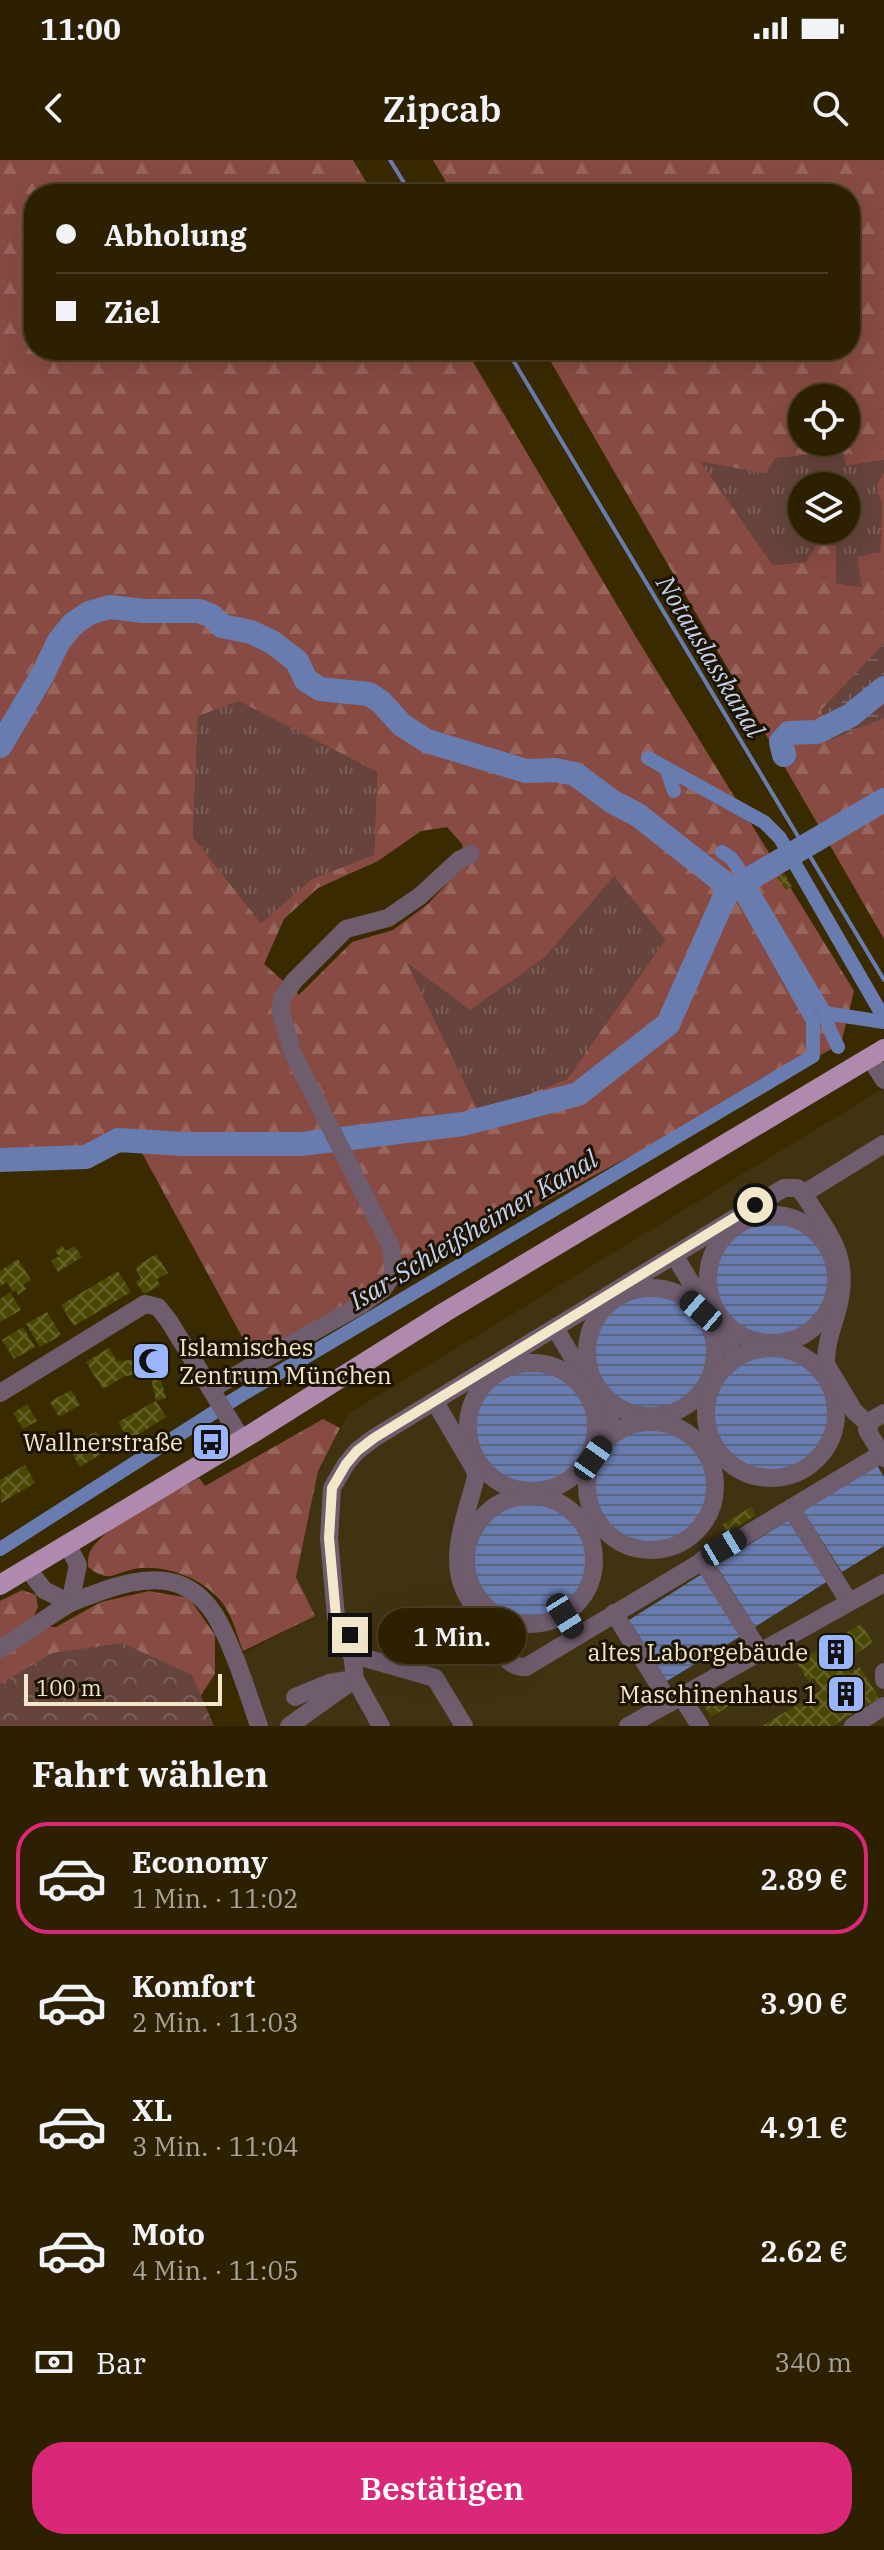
<!DOCTYPE html>
<html lang="de">
<meta charset="utf-8">
<style>
body{margin:0;font-family:"IBM Plex Serif",serif;background:#382d0f;color:#f1f3f6;height:100vh;display:flex;flex-direction:column;font-size:30px;white-space:nowrap}
*{box-sizing:border-box;margin:0}
p{font-size:26px;color:#a6a399}
.icon{flex:none;width:44px;height:44px;fill:none;stroke:currentColor;stroke-width:2;stroke-linecap:round;stroke-linejoin:round}
.map{position:relative;height:1566px;overflow:hidden}
.panel{display:flex;flex-direction:column;background:#2c2000;flex:1}
.panel>*{flex:none}
.top-card{position:absolute;left:24px;top:24px;width:836px;height:176px;border-radius:32px;box-shadow:0 8px 32px #0002,0 0 0 2px #483e22;display:grid;align-content:center;height:176px;padding:0 32px;background:#2c2000}
.fabs{position:absolute;left:788px;top:224px;display:grid;gap:16px}
.fabs a{display:grid;place-items:center;width:72px;height:72px;border-radius:50%;background:#2c2000;box-shadow:0 8px 32px #0002,0 0 0 2px #483e22;font-size:40px}
.scale{position:absolute;left:24px;bottom:20px;width:198px;box-sizing:border-box;padding-left:8px;border:4px solid #f2e7ca;border-top:0;font-size:22px;line-height:28px;white-space:nowrap;color:#f2e7ca;-webkit-text-stroke:6px #1c1400;paint-order:stroke}
.end{position:absolute;width:36px;height:36px;margin:-18px;border:10px solid #f2e7ca;background:#111;box-shadow:0 0 0 4px #111}
.from{border-radius:50%}
.bubble{position:absolute;height:56px;border-radius:28px;background:#2c2000;box-shadow:0 8px 32px #0002,0 0 0 2px #483e22;font-size:26px;font-weight:600;line-height:56px;text-align:center}
.car{position:absolute;width:24px;height:48px;margin:-24px -12px;border-radius:10px;box-shadow:0 0 6px 2px #0007;background:linear-gradient(#222 24%,#8ab4d8 0 40%,#222 0 76%,#8ab4d8 0 86%,#222 0)}
.top-card b{display:flex;align-items:center;gap:28px;height:76px;font-size:30px}
.top-card b+b{border-top:2px solid #483e22}
.top-card i{width:20px;height:20px;background:#f1f3f6}
ul{padding:0;list-style:none}
li{display:flex;align-items:center;gap:24px;height:112px;margin:0 16px 12px;padding:0 16px;border:4px solid transparent;border-radius:32px}
li div{flex:1}
li b{display:block;font-size:30px}
li em{font-style:normal;font-weight:600}
li.on{border-color:#db2777}
li>.icon{width:72px;height:72px;stroke-width:1.5}
h2{padding:0 32px;font-size:36px;line-height:96px}
.pay{display:flex;align-items:center;gap:20px;height:88px;padding:0 32px;font-size:30px}
.pay p{margin-inline-start:auto}
.primary-button{display:flex;gap:16px;margin-top:auto;padding:16px 32px}
.primary-button a{flex:1;height:92px;border-radius:32px;background:#db2777;color:#fff;font-size:32px;font-weight:600;line-height:92px;text-align:center}
.status{display:flex;justify-content:space-between;align-items:center;height:56px;padding:0 40px;background:#2c2000;direction:ltr}
.status svg{height:22px;fill:currentColor}
header{display:flex;justify-content:space-between;align-items:center;height:104px;padding:0 32px;background:#2c2000;font-size:36px;font-weight:600}
.map>svg:first-child{display:block}
.built{fill:#403311}
.grass{fill:url(#grass-tufts);fill-rule:evenodd}
.forest{fill:url(#forest-firs);fill-rule:evenodd}
.wetland{fill:url(#wetland-marsh)}
.park{fill:url(#park-crowns)}
.water{fill:url(#water-rules)}
.lines{fill:none;stroke-linecap:round;stroke-linejoin:round}
.stream{stroke:#697cb0;stroke-width:4}
.canal{stroke:#697cb0;stroke-width:14}
.river{stroke:#697cb0;stroke-width:24}
.building{fill:url(#building-cross-hatch)}
.minor{stroke:#6f5c6d;stroke-width:18}
.major{stroke:#b08aae;stroke-width:20}
.route{stroke:#f2e7ca;stroke-width:10}
.labels{text-anchor:middle;dominant-baseline:central;stroke-width:6;stroke-linejoin:round;paint-order:stroke}
.poi-label{font-size:24px;fill:#f2e7ca;stroke:#1c1400;text-anchor:end}
.water-label{font-size:26px;font-style:italic;fill:#c5d1f1;stroke:#1c1400}
</style>
<div class="status"><b>11:00</b><svg viewBox="0 0 49 12"><path d="M0 12V9h3v3zM5 12V6h3v6zM10 12V3h3v9zM15 12V0h3v12zM26 1h20v11H26zM47 4h2v5h-2z"/></svg></div>
<header><svg class="icon" aria-label="back" viewBox="0 0 24 24"><path d="M15 5l-7 7 7 7"/></svg>Zipcab<svg class="icon" aria-label="search" viewBox="0 0 24 24"><circle cx="10" cy="10" r="6"/><path d="M15 15l6 6"/></svg></header>
<div class="map">
<svg width="884" height="1566" viewBox="0 0 884 1566">
<defs>
<pattern id="grass-tufts" width="24" height="20" patternUnits="userSpaceOnUse" patternTransform="scale(2)"><rect width="24" height="20" fill="#66433d"/><path d="M3 7l-1-3M5 7V3M7 7l1-3M15 17l-1-3M17 17v-4M19 17l1-3" fill="none" stroke="#7c5e58"/></pattern>
<pattern id="forest-firs" width="22" height="20" patternUnits="userSpaceOnUse" patternTransform="scale(2)"><rect width="22" height="20" fill="#874b43"/><path d="M5 1l3.5 6h-7zM16 11l3.5 6h-7z" fill="#98655d"/></pattern>
<pattern id="wetland-marsh" width="20" height="14" patternUnits="userSpaceOnUse" patternTransform="scale(2)"><rect width="20" height="14" fill="#66433d"/><path d="M1 5h8M5 5V1M11 12h8M15 12V8" fill="none" stroke="#7c5e58"/></pattern>
<pattern id="park-crowns" width="20" height="18" patternUnits="userSpaceOnUse" patternTransform="scale(2)"><rect width="20" height="18" fill="#66433d"/><path d="M2 6a3 3 0 1 1 6 0M12 15a3 3 0 1 1 6 0" fill="none" stroke="#7c5e58"/></pattern>
<pattern id="water-rules" width="6" height="5" patternUnits="userSpaceOnUse" patternTransform="scale(2)"><rect width="6" height="5" fill="#697cb0"/><path d="M0 2.5h6" fill="none" stroke="#5c6682"/></pattern>
<pattern id="building-cross-hatch" width="8" height="8" patternUnits="userSpaceOnUse" patternTransform="scale(2)"><rect width="8" height="8" fill="#4a4904"/><path d="M0 0l8 8M0 8l8-8" fill="none" stroke="#656327"/></pattern>
</defs>
<rect width="100%" height="100%" fill="#3a2a00"/>
<!-- built -->
<polygon class="built" points="884,928 884,1566 253,1566 243,1494 314,1456 296,1417 318,1311 348,1254"/>
<!-- grass -->
<g class="grass">
<path d="M844 292 846 306 884 300V312L876 326 882 344 880 392 863 427 836 423V386L806 402 773 405 699 300 766 314 776 298ZM802 326H846V370H802Z"/>
<polygon points="238,540 377,612 374,696 313,719 261,763 193,677 198,556"/>
<polygon points="614,715 665,780 567,919 478,953 406,802 545,797"/>
</g>
<!-- forest -->
<g class="forest">
<path d="M0 0H353L373 34H34V190H466L636 477 854 831 841 884 253 1197 141 991 0 1001ZM239 541 377 612 374 695 312 719 261 763 193 677 198 556ZM447 667 462 684 466 703 428 744 393 770 352 782 299 835 264 804 284 759 318 728 378 701 421 671ZM614 716 665 780 567 919 479 953 407 803 470 850 545 797Z"/>
<path d="M433 0H884V300L846 306 843 292 776 298 766 314 700 301 773 405 806 402 819 380 836 386V423L862 427 857 397 880 392 882 344 876 326 884 312V779L544 190H850V34H453ZM802 238H846V282H802Z"/>
<path d="M323 1259 340 1268 318 1311 296 1417 315 1456 243 1491C238 1478 234 1462 227 1450 211 1421 167 1403 134 1409 113 1414 108 1423 88 1407 88 1403 88 1399 89 1394 98 1368 174 1332 199 1318L205 1326Z"/>
<polygon points="22,1430 36,1435 38,1447 29,1467 56,1467 101,1442 149,1431 189,1438 215,1475 215,1514 194,1546 0,1566 0,1441"/>
</g>
<!-- wetland -->
<polygon class="wetland" points="884,483 884,558 828,581 821,550"/>
<!-- park -->
<polygon class="park" points="122,1483 192,1515 214,1566 0,1566 0,1524 52,1493"/>
<!-- water -->
<g class="water">
<circle cx="771" cy="1119" r="61"/>
<circle cx="651" cy="1192" r="61"/>
<circle cx="772" cy="1253" r="61"/>
<circle cx="531" cy="1266" r="61"/>
<circle cx="651" cy="1327" r="61"/>
<polygon points="877,1305 884,1317 884,1386 842,1412 803,1351"/>
<circle cx="531" cy="1402" r="61"/>
<polygon points="790,1359 828,1421 755,1467 716,1405"/>
<polygon points="702,1414 741,1476 667,1521 629,1460"/>
</g>
<g class="lines">
<!-- stream -->
<g class="stream">
<polyline points="390,0 411,34"/>
<polyline points="507,190 884,820"/>
<polyline points="780,700 781,693 785,687"/>
<polyline points="739,709 748,710 755,715"/>
</g>
<!-- canal -->
<g class="canal">
<polyline points="648,598 764,662 780,678 884,858"/>
<polyline points="666,608 674,631"/>
<polyline points="722,692 731,698 739,709 825,853 829,868 838,887"/>
<polyline points="825,853 884,862"/>
<polyline points="0,1389 238,1237 813,896 813,861 737,726"/>
</g>
<!-- river -->
<g class="river">
<polyline points="0,586 42,516 59,481 73,464 89,453 110,447 143,451 199,451 212,456 222,466 251,472 272,482 297,501 306,520 320,529 369,534 381,542 402,565 427,581 526,611 555,610 575,614 613,642 638,655 732,729"/>
<polyline points="784,595 781,582 789,573 817,572 851,555 884,528"/>
<polyline points="0,1000 86,997 118,980 183,984 301,984 463,964 578,934 668,864 725,736 732,729 884,640"/>
</g>
</g>
<!-- building -->
<g class="building">
<polygon points="784,713 792,726 786,730 777,717"/>
<polygon points="62,1086 66,1091 74,1086 82,1097 58,1112 51,1101 59,1096 55,1091"/>
<polygon points="156,1094 168,1113 157,1119 160,1125 144,1134 136,1122 141,1118 135,1108"/>
<polygon points="18,1099 31,1120 23,1125 26,1129 18,1135 15,1130 13,1132 7,1122 0,1126 0,1111"/>
<polygon points="118,1111 131,1132 74,1166 61,1145"/>
<polygon points="10,1132 21,1150 0,1162 0,1139"/>
<polygon points="47,1152 61,1175 40,1187 26,1164"/>
<polygon points="23,1167 35,1187 14,1199 2,1180"/>
<polygon points="149,1182 161,1184 169,1193 170,1205 160,1217 166,1238 156,1241 151,1218 140,1214 125,1216 103,1229 86,1202 109,1188 117,1201 133,1200 138,1188"/>
<polygon points="71,1230 80,1245 59,1257 50,1242"/>
<polygon points="156,1241 166,1257 129,1280 118,1262"/>
<polygon points="27,1244 37,1261 23,1269 13,1253"/>
<polygon points="96,1271 107,1290 80,1307 69,1288"/>
<polygon points="25,1305 35,1323 1,1343 0,1320"/>
<polygon points="751,1347 756,1355 728,1373 722,1365"/>
<polygon points="861,1464 873,1483 843,1502 850,1513 860,1507 879,1538 832,1566 762,1566 822,1530 814,1518 809,1522 797,1503"/>
<polygon points="723,1533 732,1533 737,1541 711,1557 704,1545"/>
</g>
<g class="lines">
<!-- minor -->
<g class="minor">
<polyline points="870,898 884,920"/>
<polyline points="803,1034 884,984"/>
<circle cx="772" cy="1119" r="64"/>
<polyline points="674,1095 737,1198"/>
<circle cx="651" cy="1192" r="64"/>
<polyline points="555,1168 617,1272"/>
<circle cx="771" cy="1253" r="65"/>
<circle cx="532" cy="1267" r="64"/>
<polyline points="211,1229 361,1145 383,1129 394,1113 391,1087 293,894 280,849 282,838 294,821 346,769 388,758 420,736 459,700 471,694"/>
<polyline points="0,1233 145,1144 158,1147 169,1161 242,1280"/>
<path d="M435 1242 475 1310 476 1317C468 1350 449 1393 463 1427 470 1444 483 1460 492 1476 501 1490 507 1508 526 1507L881 1294"/>
<polyline points="884,1253 872,1260 867,1270 884,1298"/>
<circle cx="651" cy="1326" r="64"/>
<circle cx="530" cy="1400" r="64"/>
<polyline points="791,1348 849,1442"/>
<polyline points="67,1384 78,1405 70,1443"/>
<polyline points="702,1400 760,1492"/>
<polyline points="28,1409 44,1430 70,1443"/>
<polyline points="614,1453 670,1543"/>
<path d="M0 1489C23 1475 44 1459 67 1445 77 1439 90 1436 102 1431 149 1414 192 1412 219 1462 236 1495 247 1531 259 1566"/>
<polyline points="351,1494 435,1518 464,1566"/>
<polyline points="884,1512 884,1520"/>
<polyline points="681,1536 700,1566"/>
<polyline points="295,1537 329,1523 348,1520"/>
<polyline points="289,1566 355,1519"/>
<path d="M381 1566 355 1519 350 1475 336 1457 329 1378 332 1328 346 1304 357 1291 374 1278 784 1028H797L803 1033C829 1076 851 1094 838 1148 833 1166 825 1186 826 1204L854 1251 869 1265"/>
<polyline points="628,1566 884,1423"/>
<polyline points="853,1566 884,1546"/>
</g>
<!-- major -->
<polyline class="major" points="0,1425 253,1273 445,1152 884,889"/>
</g>
<g class="lines">
<!-- route -->
<polyline class="route" points="350,1475 336,1457 329,1378 332,1328 346,1304 357,1291 374,1278 755,1045"/>
</g>
<!-- icons -->
<defs>
<symbol id="mosque-square" viewBox="-11 -11 22 22"><rect x="-9" y="-9" width="18" height="18" rx="4" fill="#9bb5fd" stroke="#1c1400"/><path d="M3.5-4.9A6 6 0 1 0 3.5 4.9A5 5 0 1 1 3.5-4.9Z" fill="#111"/></symbol>
<symbol id="bus-square" viewBox="-11 -11 22 22"><rect x="-9" y="-9" width="18" height="18" rx="4" fill="#9bb5fd" stroke="#1c1400"/><path d="M-5-6H5V4H4V6H2V4H-2V6H-4V4H-5ZM-3.5-4V0h7V-4ZM-3.5 1.2v1.5H-2V1.2ZM2 1.2v1.5H3.5V1.2Z" fill="#111"/></symbol>
<symbol id="building-square" viewBox="-11 -11 22 22"><rect x="-9" y="-9" width="18" height="18" rx="4" fill="#9bb5fd" stroke="#1c1400"/><path d="M-4-6H4V6H1V3H-1V6H-4ZM-2.5-4.3h1.7v1.8h-1.7ZM.8-4.3h1.7v1.8H.8ZM-2.5-1h1.7V.8h-1.7ZM.8-1h1.7V.8H.8Z" fill="#111"/></symbol>
</defs>
<g fill-rule="evenodd">
<use href="#mosque-square" x="129" y="1179" width="44" height="44"/>
<use href="#bus-square" x="189" y="1260" width="44" height="44"/>
<use href="#building-square" x="814" y="1470" width="44" height="44"/>
<use href="#building-square" x="824" y="1512" width="44" height="44"/>
</g>
<g class="labels">
<!-- poi labels -->
<g class="poi-label">
<text x="179" y="1187" text-anchor="start">Islamisches<tspan x="179" dy="28">Zentrum München</tspan></text>
<text x="183" y="1282">Wallnerstraße</text>
<text x="808" y="1492">altes Laborgebäude</text>
<text x="818" y="1534">Maschinenhaus 1</text>
</g>
<!-- water labels -->
<g class="water-label">
<text transform="translate(711 496) rotate(59)">Notauslasskanal</text>
<text transform="translate(473 1069) rotate(-31)">Isar-Schleißheimer Kanal</text>
</g>
</g>
</svg>
<div class="fabs">
<a><svg class="icon" aria-label="locate" viewBox="0 0 24 24"><circle cx="12" cy="12" r="6"/><path d="M12 2v4M12 18v4M2 12h4M18 12h4"/></svg></a>
<a><svg class="icon" aria-label="layers" viewBox="0 0 24 24"><path d="M12 4l9 5-9 5-9-5zM3 14l9 5 9-5"/></svg></a>
</div>
<div class="scale">100 m</div>
<i class="end from" style="left:755px;top:1045px"></i>
<i class="end" style="left:350px;top:1475px"></i>
<div class="bubble" style="left:378px;top:1448px;width:148px">1 Min.</div>
<i class="car" style="left:701px;top:1151px;rotate:311deg"></i>
<i class="car" style="left:593px;top:1298px;rotate:35deg"></i>
<i class="car" style="left:724px;top:1387px;rotate:59deg"></i>
<i class="car" style="left:565px;top:1456px;rotate:148deg"></i>
<div class="top-card">
<b><i class="from"></i>Abholung</b>
<b><i></i>Ziel</b>
</div>
</div>
<section class="panel">
<h2>Fahrt wählen</h2>
<ul>
<li class="on"><svg class="icon" aria-label="car" viewBox="0 0 24 24"><path d="M5 17H2v-5l4-1 3-4h7l3 4 3 1v5h-3M9 17h6M6 11h13"/><circle cx="7" cy="17" r="2"/><circle cx="17" cy="17" r="2"/></svg><div><b>Economy</b><p>1 Min. · 11:02</p></div><em>2.89 €</em></li>
<li><svg class="icon" aria-label="car" viewBox="0 0 24 24"><path d="M5 17H2v-5l4-1 3-4h7l3 4 3 1v5h-3M9 17h6M6 11h13"/><circle cx="7" cy="17" r="2"/><circle cx="17" cy="17" r="2"/></svg><div><b>Komfort</b><p>2 Min. · 11:03</p></div><em>3.90 €</em></li>
<li><svg class="icon" aria-label="car" viewBox="0 0 24 24"><path d="M5 17H2v-5l4-1 3-4h7l3 4 3 1v5h-3M9 17h6M6 11h13"/><circle cx="7" cy="17" r="2"/><circle cx="17" cy="17" r="2"/></svg><div><b>XL</b><p>3 Min. · 11:04</p></div><em>4.91 €</em></li>
<li><svg class="icon" aria-label="car" viewBox="0 0 24 24"><path d="M5 17H2v-5l4-1 3-4h7l3 4 3 1v5h-3M9 17h6M6 11h13"/><circle cx="7" cy="17" r="2"/><circle cx="17" cy="17" r="2"/></svg><div><b>Moto</b><p>4 Min. · 11:05</p></div><em>2.62 €</em></li>
</ul>
<div class="pay"><svg class="icon" aria-label="cash" viewBox="0 0 24 24"><path d="M3 7h18v10H3z"/><circle cx="12" cy="12" r="2"/></svg>Bar<p>340 m</p></div>
<div class="primary-button"><a>Bestätigen</a></div>
</section>
